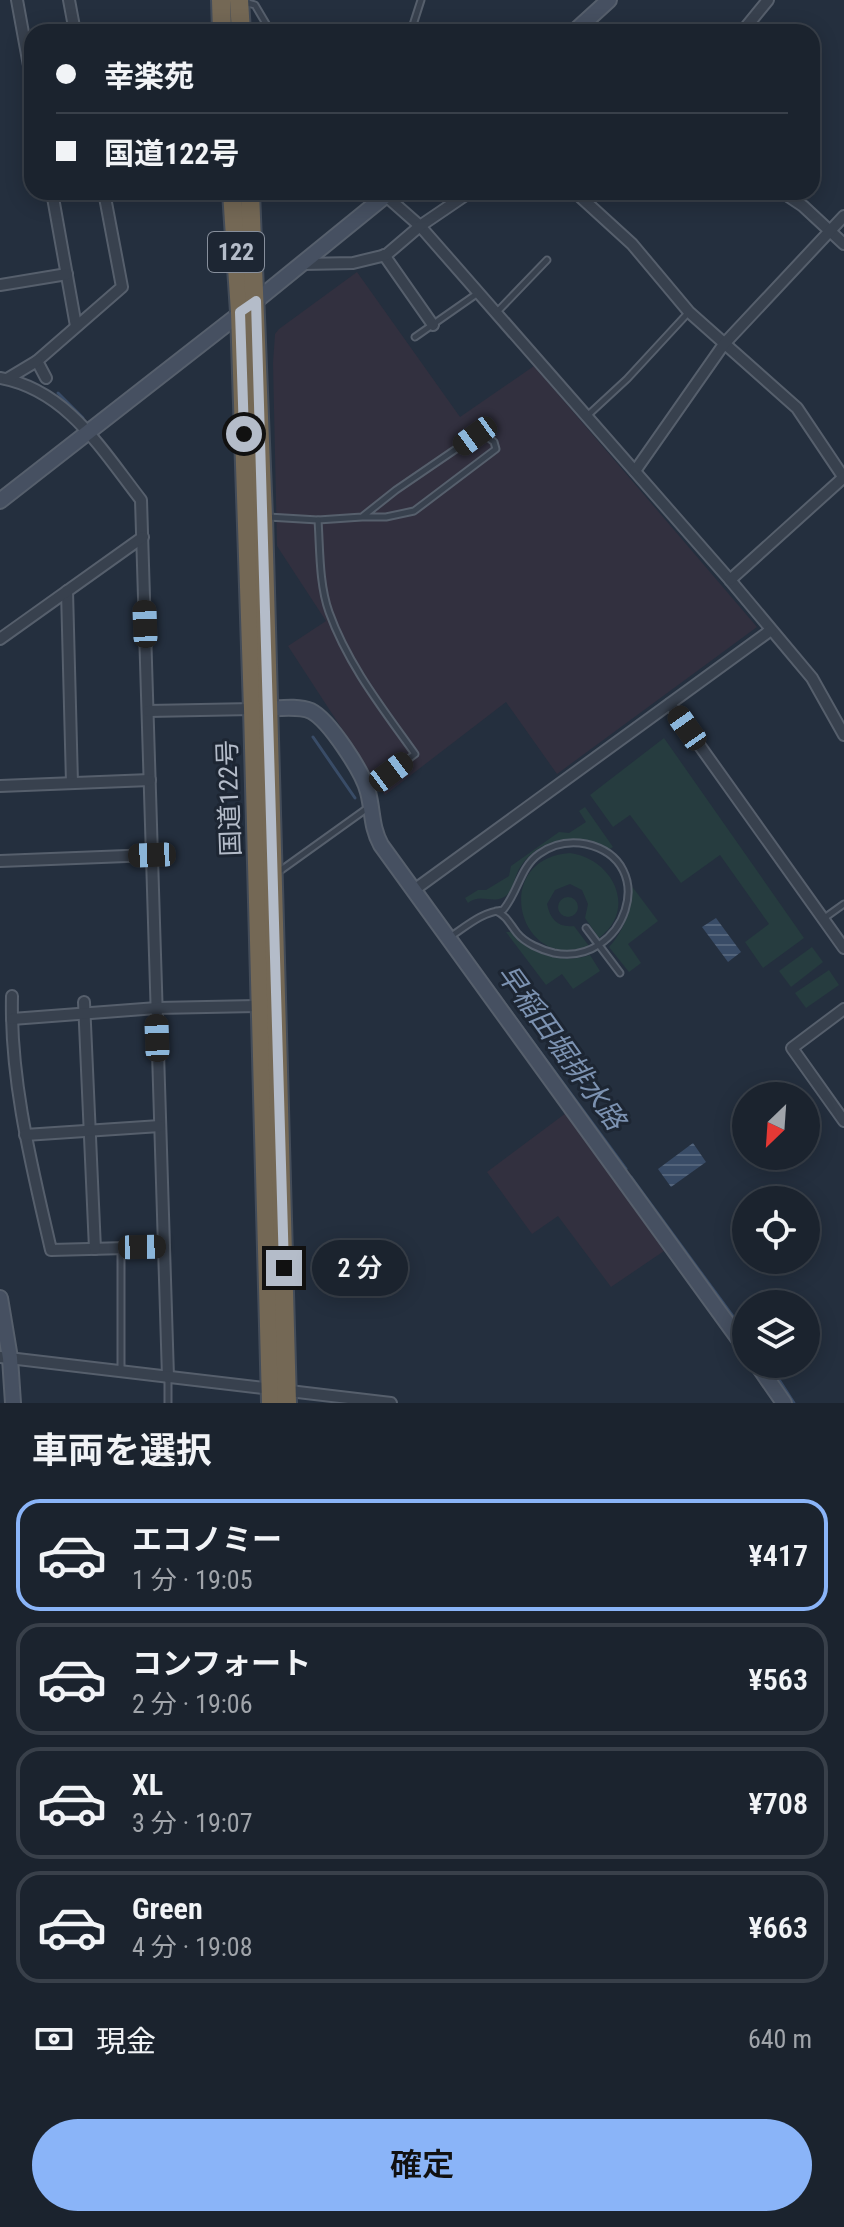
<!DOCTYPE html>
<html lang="ja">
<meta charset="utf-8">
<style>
body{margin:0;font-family:"Roboto Condensed","Noto Sans JP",sans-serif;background:#242b36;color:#f1f3f6;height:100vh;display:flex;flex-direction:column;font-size:30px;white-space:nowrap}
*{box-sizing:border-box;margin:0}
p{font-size:26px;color:#a0a4aa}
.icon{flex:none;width:44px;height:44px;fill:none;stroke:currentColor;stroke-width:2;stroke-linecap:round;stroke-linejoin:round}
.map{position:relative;height:1403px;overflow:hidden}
.details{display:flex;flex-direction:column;background:#1b232e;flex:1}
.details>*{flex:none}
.guide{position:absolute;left:24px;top:24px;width:796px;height:176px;border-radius:24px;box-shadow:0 4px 20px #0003,0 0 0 2px #39404a;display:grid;align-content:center;height:176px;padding:0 32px;background:#1b232e}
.needle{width:52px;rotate:205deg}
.controls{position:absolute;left:732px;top:1082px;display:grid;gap:16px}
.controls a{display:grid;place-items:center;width:88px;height:88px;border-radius:50%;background:#1b232e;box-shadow:0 4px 20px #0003,0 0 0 2px #39404a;font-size:40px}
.end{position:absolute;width:36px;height:36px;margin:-18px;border:10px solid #b4bcc9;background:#111;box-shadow:0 0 0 4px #111}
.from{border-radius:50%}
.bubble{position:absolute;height:56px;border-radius:28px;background:#1b232e;box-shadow:0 4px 20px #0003,0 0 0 2px #39404a;font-size:26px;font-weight:600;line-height:56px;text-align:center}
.car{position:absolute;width:24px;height:48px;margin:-24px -12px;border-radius:10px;box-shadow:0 0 6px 2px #0007;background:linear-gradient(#222 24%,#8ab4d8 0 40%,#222 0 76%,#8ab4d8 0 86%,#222 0)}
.guide b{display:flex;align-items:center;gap:28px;height:76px;font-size:30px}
.guide b+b{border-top:2px solid #39404a}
.guide i{width:20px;height:20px;background:#f1f3f6}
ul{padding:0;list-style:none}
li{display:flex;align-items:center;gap:24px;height:112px;margin:0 16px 12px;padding:0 16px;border:4px solid #39404a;border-radius:24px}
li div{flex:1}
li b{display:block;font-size:30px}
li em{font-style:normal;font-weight:600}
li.selected{border-color:#8ab4f8}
li>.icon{width:72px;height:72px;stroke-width:1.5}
h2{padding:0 32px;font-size:36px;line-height:96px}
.pay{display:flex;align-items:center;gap:20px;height:88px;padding:0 32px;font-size:30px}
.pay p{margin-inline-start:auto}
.cta{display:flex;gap:16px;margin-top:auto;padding:16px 32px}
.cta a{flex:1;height:92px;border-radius:48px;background:#8ab4f8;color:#111;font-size:32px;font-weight:600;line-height:92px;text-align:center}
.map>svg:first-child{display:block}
.medical{fill:#32303f}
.grass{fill:#263c3f}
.water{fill:url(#water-rules)}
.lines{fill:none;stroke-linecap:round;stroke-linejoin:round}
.stream{stroke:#394c67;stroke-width:3}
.lane-casing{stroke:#565f6c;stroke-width:9}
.street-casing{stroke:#565f6c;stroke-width:14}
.secondary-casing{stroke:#565f6c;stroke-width:18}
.highway-casing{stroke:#434c59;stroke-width:22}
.lane{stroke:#38414e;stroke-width:5}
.street{stroke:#38414e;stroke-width:10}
.secondary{stroke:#465061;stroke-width:14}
.highway{stroke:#746855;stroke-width:18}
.route{stroke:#b4bcc9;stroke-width:10}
.labels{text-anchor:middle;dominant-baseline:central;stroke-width:6;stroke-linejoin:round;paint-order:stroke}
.shield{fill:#1d2633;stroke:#878f9c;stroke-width:2}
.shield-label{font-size:24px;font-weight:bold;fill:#b4bcc9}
.street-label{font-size:26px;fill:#b4bcc9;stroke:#1d2633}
.water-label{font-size:28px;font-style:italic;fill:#7c92b1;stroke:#1d2633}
</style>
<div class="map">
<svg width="844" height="1403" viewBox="0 0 844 1403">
<defs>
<pattern id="water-rules" width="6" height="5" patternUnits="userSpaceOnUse" patternTransform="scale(2)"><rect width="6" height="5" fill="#394c67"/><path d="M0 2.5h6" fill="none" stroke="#53647b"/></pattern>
</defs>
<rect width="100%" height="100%" fill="#242f3e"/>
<!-- medical -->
<g class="medical">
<polygon points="357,272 460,417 534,366 757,627 557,774 506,702 385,795 288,646 326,621 277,546 273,363 275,334 279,329"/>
<polygon points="566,1113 664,1251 611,1287 558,1216 532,1234 487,1172"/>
</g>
<!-- grass -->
<g class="grass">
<polygon points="664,738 804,938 763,968 745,942 769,924 720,855 681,883 630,815 613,827 590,795"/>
<path d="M585 807 613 847 608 850C578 832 539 836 519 869 514 878 513 892 504 897 492 904 480 893 468 903L465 898 478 890H486L509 876 511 866 559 832 569 833 586 822 579 811Z"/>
<path d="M570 853C613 859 638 909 599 938L585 918 588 904 582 890 570 884 555 890 547 904C550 919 558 928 574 926L589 946C518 974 489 859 570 853Z"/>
<path d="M631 885 658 921 628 944 641 963 629 972 609 947C624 931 633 907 631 885Z"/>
<circle cx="568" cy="907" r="10"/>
<path d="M506 932H511C530 954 561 965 590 955L600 971 573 989 562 974 546 985Z"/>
<polygon points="812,947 823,962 791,987 779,971"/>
<polygon points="829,970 839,985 806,1008 795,993"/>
</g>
<!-- water -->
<g class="water">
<polygon points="716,918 741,952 728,962 702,927"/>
<polygon points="693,1143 706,1162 671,1187 658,1169"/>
</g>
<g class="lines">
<!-- stream -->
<g class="stream">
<polyline points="58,393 83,418"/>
<polyline points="313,737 355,798"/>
<polyline points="464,948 626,1169"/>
<polyline points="631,1177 740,1326"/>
<polyline points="745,1332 746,1333"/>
<polyline points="769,1364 794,1403"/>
</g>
<defs>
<g id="lane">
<polyline points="244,2 255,5 271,32"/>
<polyline points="388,32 412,28"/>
<polyline points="413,32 412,28 421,0"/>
<polyline points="497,312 547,260"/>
<polyline points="415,337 478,293"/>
<polyline points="587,416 627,379 688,313"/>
<polyline points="268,517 318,520 362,517 396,490 475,436 485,435 494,442 496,449 414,511 386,517 362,517"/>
<path d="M318 520C320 549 319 584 329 612 348 665 383 709 415 754L370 788"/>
<polyline points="277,873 369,807"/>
<polyline points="823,919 844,904"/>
<polyline points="586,928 620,973"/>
<path d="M450 937C468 925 482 912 503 910 518 893 520 867 539 854 553 844 570 841 586 844 662 861 625 967 554 953 541 950 525 943 517 933 509 923 507 916 496 911"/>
<polyline points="121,1249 121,1371"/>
<polyline points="168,1377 168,1403"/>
</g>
<g id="street">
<polyline points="17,0 32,82"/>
<polyline points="69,0 75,32"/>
<polyline points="742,32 768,0"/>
<polyline points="52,192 76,326"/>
<polyline points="575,192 632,244 689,312 797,408 844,478"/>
<polyline points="782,192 803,206 844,244"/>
<polyline points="386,196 420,226 730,580 812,678 844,735"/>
<polyline points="384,255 433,325"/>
<polyline points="303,264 353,263 386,255 420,226 470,192"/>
<polyline points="0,285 67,274"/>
<path d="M0 378C67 390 102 450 141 500L168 1377"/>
<polyline points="46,378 37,361 122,287 104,192"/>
<polyline points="7,379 37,361"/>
<polyline points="635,471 724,344 844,216"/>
<polyline points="730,580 844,477"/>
<polyline points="67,591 72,783"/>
<polyline points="0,639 143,537"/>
<polyline points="670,704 844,948"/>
<polyline points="148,711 253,709"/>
<polyline points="0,786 150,780"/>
<polyline points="0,861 152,855"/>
<polyline points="414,890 771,630"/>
<path d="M12 996C10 1081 32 1167 51 1250L164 1247"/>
<polyline points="84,1002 95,1249"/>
<polyline points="844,1009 792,1048 844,1121"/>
<polyline points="12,1019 157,1008 261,1006"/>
<polyline points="25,1135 160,1126"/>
<polyline points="0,1357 391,1403"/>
</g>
<g id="secondary">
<polyline points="574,32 609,0"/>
<polyline points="0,501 256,301 390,192"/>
<path d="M261 709C276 709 297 705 311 711 329 720 363 772 368 792 373 811 371 827 381 845L746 1349"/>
<polyline points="0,1298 10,1358 13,1403"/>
<polyline points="757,1364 784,1403"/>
</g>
<g id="highway">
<polyline points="221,0 222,32"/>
<polyline points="239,0 241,32"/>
<polyline points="232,192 240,312 253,709 271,1403"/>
<polyline points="250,192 263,517 287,1403"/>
</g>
</defs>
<!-- lane casing -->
<use href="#lane" class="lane-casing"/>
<!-- street casing -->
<use href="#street" class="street-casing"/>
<!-- secondary casing -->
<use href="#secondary" class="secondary-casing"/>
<!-- highway casing -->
<use href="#highway" class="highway-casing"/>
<!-- lane -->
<use href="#lane" class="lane"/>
<!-- street -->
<use href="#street" class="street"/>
<!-- secondary -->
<use href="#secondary" class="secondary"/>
<!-- highway -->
<use href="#highway" class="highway"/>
</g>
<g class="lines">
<!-- route -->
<polyline class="route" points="244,434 240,312 256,301 284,1268"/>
</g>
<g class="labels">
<!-- shield labels -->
<rect class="shield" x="208" y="232" width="56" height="40" rx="6"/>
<g class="shield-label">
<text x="236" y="252">122</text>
</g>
<!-- street labels -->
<g class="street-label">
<text transform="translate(229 798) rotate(-92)">国道122号</text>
</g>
<!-- water labels -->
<g class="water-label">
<text transform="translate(561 1047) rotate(54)">早稲田堀排水路</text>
</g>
</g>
</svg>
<div class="controls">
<a><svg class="needle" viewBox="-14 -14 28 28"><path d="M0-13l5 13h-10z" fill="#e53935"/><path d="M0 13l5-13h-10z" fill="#a0a4aa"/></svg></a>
<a><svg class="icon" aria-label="locate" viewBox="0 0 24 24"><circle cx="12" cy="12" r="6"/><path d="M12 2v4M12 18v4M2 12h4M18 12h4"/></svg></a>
<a><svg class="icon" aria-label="layers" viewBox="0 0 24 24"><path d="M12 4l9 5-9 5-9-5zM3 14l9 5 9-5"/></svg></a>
</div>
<i class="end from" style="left:244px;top:434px"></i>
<i class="end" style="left:284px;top:1268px"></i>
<div class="bubble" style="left:312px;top:1240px;width:96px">2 分</div>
<i class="car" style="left:475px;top:436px;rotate:234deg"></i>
<i class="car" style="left:145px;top:624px;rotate:358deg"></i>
<i class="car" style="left:687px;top:728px;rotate:325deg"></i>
<i class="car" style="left:391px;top:772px;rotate:53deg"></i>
<i class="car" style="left:152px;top:855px;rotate:268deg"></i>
<i class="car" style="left:157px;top:1038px;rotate:358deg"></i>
<i class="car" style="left:142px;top:1247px;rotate:89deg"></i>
<div class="guide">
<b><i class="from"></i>幸楽苑</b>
<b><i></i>国道122号</b>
</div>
</div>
<section class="details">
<h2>車両を選択</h2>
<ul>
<li class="selected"><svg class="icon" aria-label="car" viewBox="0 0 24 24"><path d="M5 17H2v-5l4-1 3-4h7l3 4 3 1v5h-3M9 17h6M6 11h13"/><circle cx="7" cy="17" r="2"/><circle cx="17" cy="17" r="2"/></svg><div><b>エコノミー</b><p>1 分 · 19:05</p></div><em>¥417</em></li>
<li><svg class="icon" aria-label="car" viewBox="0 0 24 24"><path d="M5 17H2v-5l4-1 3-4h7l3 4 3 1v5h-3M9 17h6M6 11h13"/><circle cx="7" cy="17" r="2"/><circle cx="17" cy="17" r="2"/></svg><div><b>コンフォート</b><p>2 分 · 19:06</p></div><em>¥563</em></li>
<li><svg class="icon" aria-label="car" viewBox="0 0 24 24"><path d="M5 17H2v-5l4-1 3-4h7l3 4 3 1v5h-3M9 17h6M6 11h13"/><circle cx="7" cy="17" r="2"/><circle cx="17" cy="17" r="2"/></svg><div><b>XL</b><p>3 分 · 19:07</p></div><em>¥708</em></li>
<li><svg class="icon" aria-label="car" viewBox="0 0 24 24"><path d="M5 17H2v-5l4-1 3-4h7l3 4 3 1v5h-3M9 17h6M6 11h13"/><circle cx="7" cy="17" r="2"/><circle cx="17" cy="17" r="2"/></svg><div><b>Green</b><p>4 分 · 19:08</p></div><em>¥663</em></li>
</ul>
<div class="pay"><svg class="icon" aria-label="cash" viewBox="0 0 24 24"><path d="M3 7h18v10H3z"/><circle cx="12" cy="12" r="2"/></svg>現金<p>640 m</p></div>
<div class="cta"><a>確定</a></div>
</section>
